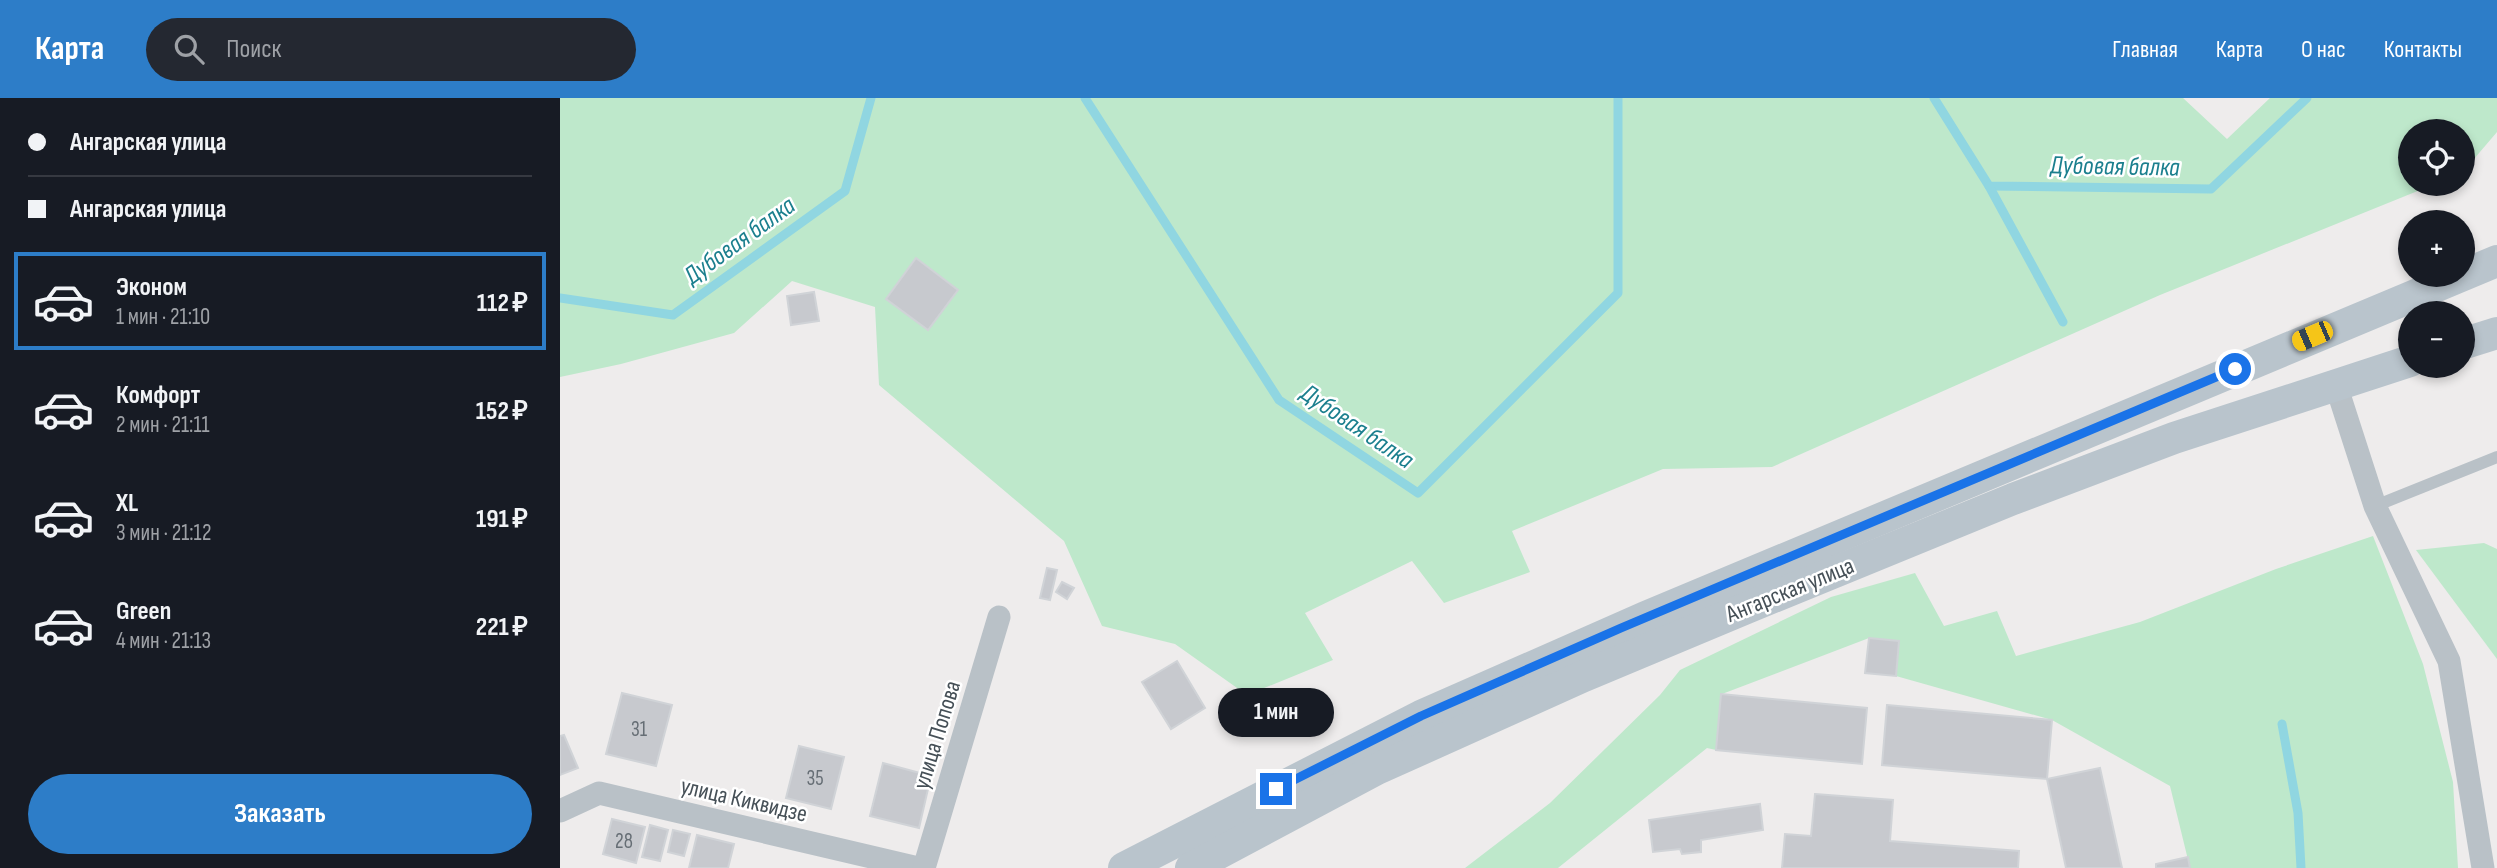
<!DOCTYPE html>
<html lang="ru">
<meta charset="utf-8">
<style>
body{margin:0;font-family:"Sofia Sans Condensed",sans-serif;background:#242831;color:#f1f3f6;height:100vh;display:flex;flex-direction:column;font-size:26px;white-space:nowrap}
*{box-sizing:border-box;margin:0}
p{font-size:23px;color:#9ea1a6}
.icon{flex:none;width:38px;height:38px;fill:none;stroke:currentColor;stroke-width:2;stroke-linecap:round;stroke-linejoin:round}
.map{position:relative;flex:1;overflow:hidden}
.side{display:flex;flex-direction:column;background:#171b24;width:560px}
.side>*{flex:none}
.banner{display:grid;align-content:center;height:154px;padding:0 28px;background:#171b24}
.controls{position:absolute;left:1838px;top:21px;display:grid;gap:14px}
.controls a{display:grid;place-items:center;width:77px;height:77px;border-radius:50%;background:#171b24;box-shadow:0 4px 10px #0003;font-size:35px}
.end{position:absolute;width:32px;height:32px;margin:-16px;border:9px solid #1a73e8;background:#fff;box-shadow:0 0 0 4px #fff}
.from{border-radius:50%}
.bubble{position:absolute;height:49px;border-radius:24px;background:#171b24;box-shadow:0 4px 10px #0003;font-size:23px;font-weight:700;line-height:49px;text-align:center}
.car{position:absolute;width:21px;height:42px;margin:-21px -10px;border-radius:9px;box-shadow:0 0 5px 2px #0007;background:linear-gradient(#f5c518 24%,#345 0 40%,#f5c518 0 76%,#345 0 86%,#f5c518 0)}
.banner b{display:flex;align-items:center;gap:24px;height:66px;font-size:26px}
.banner b+b{border-top:2px solid #363941}
.banner i{width:18px;height:18px;background:#f1f3f6}
ul{padding:0;list-style:none}
li{display:flex;align-items:center;gap:21px;height:98px;margin:0 14px 10px;padding:0 14px;border:4px solid transparent;border-radius:0px}
li div{flex:1}
li b{display:block;font-size:26px}
li em{font-style:normal;font-weight:700}
li.on{border-color:#2d7dc8}
li>.icon{width:63px;height:63px;stroke-width:1.5}
.primary-button{display:flex;gap:14px;margin-top:auto;padding:14px 28px}
.primary-button a{flex:1;height:80px;border-radius:42px;background:#2d7dc8;color:#fff;font-size:28px;font-weight:700;line-height:80px;text-align:center}
header{display:flex;align-items:center;gap:42px;box-sizing:border-box;height:98px;padding:0 35px;background:#2d7dc8;color:#fff}
header strong{font-size:33px}
nav{display:flex;gap:38px;margin-inline-start:auto;font-size:24px}
.search{width:490px;height:63px;background:#242831;display:flex;align-items:center;gap:18px;box-sizing:border-box;padding:0 24px;border-radius:38px;color:#9ea1a6;font-size:26px}
main{display:flex;flex:1;min-height:0}
.map>svg:first-child{display:block}
.green{fill:#bee8cb}
.lines{fill:none;stroke-linecap:round;stroke-linejoin:round}
.stream{stroke:#90d6e1;stroke-width:9}
.building{fill:#c7c9ce;stroke:#d0d3d7;stroke-width:2}
.lane{stroke:#b9c1c7;stroke-width:12}
.street{stroke:#b9c1c7;stroke-width:23}
.secondary{stroke:#b9c4cc;stroke-width:32}
.route{stroke:#1a73e8;stroke-width:9}
.labels{text-anchor:middle;dominant-baseline:central;stroke-width:5;stroke-linejoin:round;paint-order:stroke}
.number-label{font-size:21px;fill:#666e75}
.street-label{font-size:24px;fill:#465057;stroke:#fff}
.water-label{font-size:26px;font-style:italic;fill:#1b7f8e;stroke:#fff}
</style>
<header>
<strong>Карта</strong>
<div class="search"><svg class="icon" aria-label="search" viewBox="0 0 24 24"><circle cx="10" cy="10" r="6"/><path d="M15 15l6 6"/></svg>Поиск</div>
<nav><a>Главная</a><a>Карта</a><a>О нас</a><a>Контакты</a></nav>
</header>
<main>
<section class="side">
<div class="banner">
<b><i class="from"></i>Ангарская улица</b>
<b><i></i>Ангарская улица</b>
</div>
<ul>
<li class="on"><svg class="icon" aria-label="car" viewBox="0 0 24 24"><path d="M5 17H2v-5l4-1 3-4h7l3 4 3 1v5h-3M9 17h6M6 11h13"/><circle cx="7" cy="17" r="2"/><circle cx="17" cy="17" r="2"/></svg><div><b>Эконом</b><p>1 мин · 21:10</p></div><em>112 ₽</em></li>
<li><svg class="icon" aria-label="car" viewBox="0 0 24 24"><path d="M5 17H2v-5l4-1 3-4h7l3 4 3 1v5h-3M9 17h6M6 11h13"/><circle cx="7" cy="17" r="2"/><circle cx="17" cy="17" r="2"/></svg><div><b>Комфорт</b><p>2 мин · 21:11</p></div><em>152 ₽</em></li>
<li><svg class="icon" aria-label="car" viewBox="0 0 24 24"><path d="M5 17H2v-5l4-1 3-4h7l3 4 3 1v5h-3M9 17h6M6 11h13"/><circle cx="7" cy="17" r="2"/><circle cx="17" cy="17" r="2"/></svg><div><b>XL</b><p>3 мин · 21:12</p></div><em>191 ₽</em></li>
<li><svg class="icon" aria-label="car" viewBox="0 0 24 24"><path d="M5 17H2v-5l4-1 3-4h7l3 4 3 1v5h-3M9 17h6M6 11h13"/><circle cx="7" cy="17" r="2"/><circle cx="17" cy="17" r="2"/></svg><div><b>Green</b><p>4 мин · 21:13</p></div><em>221 ₽</em></li>
</ul>
<div class="primary-button"><a>Заказать</a></div>
</section>
<div class="map">
<svg width="1937" height="770" viewBox="0 0 1937 770">
<rect width="100%" height="100%" fill="#eeecec"/>
<!-- green -->
<g class="green">
<polygon points="0,0 1623,0 1667,41 1710,0 1937,0 1937,34 1902,75 1902,33 1850,33 1850,86 1875,86 1600,197 1212,369 1103,371 952,433 970,474 884,505 852,463 745,515 773,562 687,597 615,546 542,528 504,443 319,287 315,209 232,183 174,235 61,266 0,279"/>
<polygon points="1813,438 1863,566 1893,684 1898,770 1630,770 1610,688 1492,622 1336,578 1339,544 1309,540 1162,596 1156,652 1147,650 998,770 905,770 990,705 1100,597 1120,572 1271,499 1355,475 1384,528 1437,513 1456,558 1580,524 1716,471"/>
<polygon points="1924,445 1937,451 1937,561 1856,452"/>
</g>
<g class="lines">
<!-- stream -->
<g class="stream">
<polyline points="525,0 719,302 858,395 1058,195 1058,0"/>
<polyline points="1374,0 1429,88 1651,91 1747,0"/>
<polyline points="1429,88 1503,224"/>
<polyline points="0,200 113,217 285,93 311,0"/>
<polyline points="1722,626 1738,715 1741,770"/>
</g>
</g>
<!-- building -->
<g class="building">
<polygon points="356,160 398,192 368,232 326,201"/>
<polygon points="254,194 259,223 231,227 227,198"/>
<polygon points="487,470 497,472 490,502 480,500"/>
<polygon points="502,484 514,490 507,501 496,494"/>
<polygon points="1309,540 1339,543 1336,578 1305,575"/>
<polygon points="617,563 645,610 611,631 582,584"/>
<polygon points="62,595 112,607 96,668 46,656"/>
<polygon points="1161,596 1307,610 1302,666 1156,652"/>
<polygon points="1327,607 1492,622 1487,681 1322,667"/>
<polygon points="4,637 18,670 0,677 0,638"/>
<polygon points="239,648 284,659 271,711 226,700"/>
<polygon points="323,665 371,678 359,730 310,718"/>
<polygon points="1540,670 1562,770 1506,770 1487,681"/>
<polygon points="1255,696 1333,702 1330,743 1459,753 1458,770 1222,770 1225,736 1251,738"/>
<polygon points="1200,706 1203,732 1141,742 1141,754 1122,756 1120,751 1093,754 1089,722"/>
<polygon points="52,721 85,729 76,765 43,756"/>
<polygon points="90,727 108,732 100,763 82,759"/>
<polygon points="113,732 130,736 124,758 108,754"/>
<polygon points="137,737 174,746 168,770 129,770"/>
<polygon points="1628,759 1630,770 1596,770 1596,766"/>
</g>
<g class="lines">
<!-- lane -->
<polyline class="lane" points="1815,408 1937,359"/>
<!-- street -->
<g class="street">
<polyline points="1776,287 1815,408 1889,563 1923,770"/>
<polyline points="0,713 39,695 358,770"/>
<polyline points="364,770 439,519"/>
</g>
<!-- secondary -->
<g class="secondary">
<polyline points="1902,246 1937,235"/>
<polyline points="564,770 861,618 1086,519 1937,163"/>
<polyline points="631,770 817,671 1024,578 1189,509 1453,401 1614,340 1850,263"/>
</g>
</g>
<g class="lines">
<!-- route -->
<polyline class="route" points="716,691 861,618 1061,530 1675,271"/>
</g>
<g class="labels">
<!-- number labels -->
<g class="number-label">
<text x="79" y="631">31</text>
<text x="255" y="680">35</text>
<text x="64" y="743">28</text>
</g>
<!-- street labels -->
<g class="street-label">
<text transform="translate(1230 492) rotate(-22)">Ангарская улица</text>
<text transform="translate(377 637) rotate(-73)">улица Попова</text>
<text transform="translate(184 702) rotate(13)">улица Киквидзе</text>
</g>
<!-- water labels -->
<g class="water-label">
<text transform="translate(1555 69) rotate(1)">Дубовая балка</text>
<text transform="translate(180 143) rotate(-36)">Дубовая балка</text>
<text transform="translate(797 329) rotate(34)">Дубовая балка</text>
</g>
</g>
</svg>
<div class="controls">
<a><svg class="icon" aria-label="locate" viewBox="0 0 24 24"><circle cx="12" cy="12" r="6"/><path d="M12 2v4M12 18v4M2 12h4M18 12h4"/></svg></a>
<a>+</a>
<a>−</a>
</div>
<i class="end from" style="left:1675px;top:271px"></i>
<i class="end" style="left:716px;top:691px"></i>
<div class="bubble" style="left:658px;top:590px;width:116px">1 мин</div>
<i class="car" style="left:1752px;top:238px;rotate:247deg"></i>
</div>
</main>
